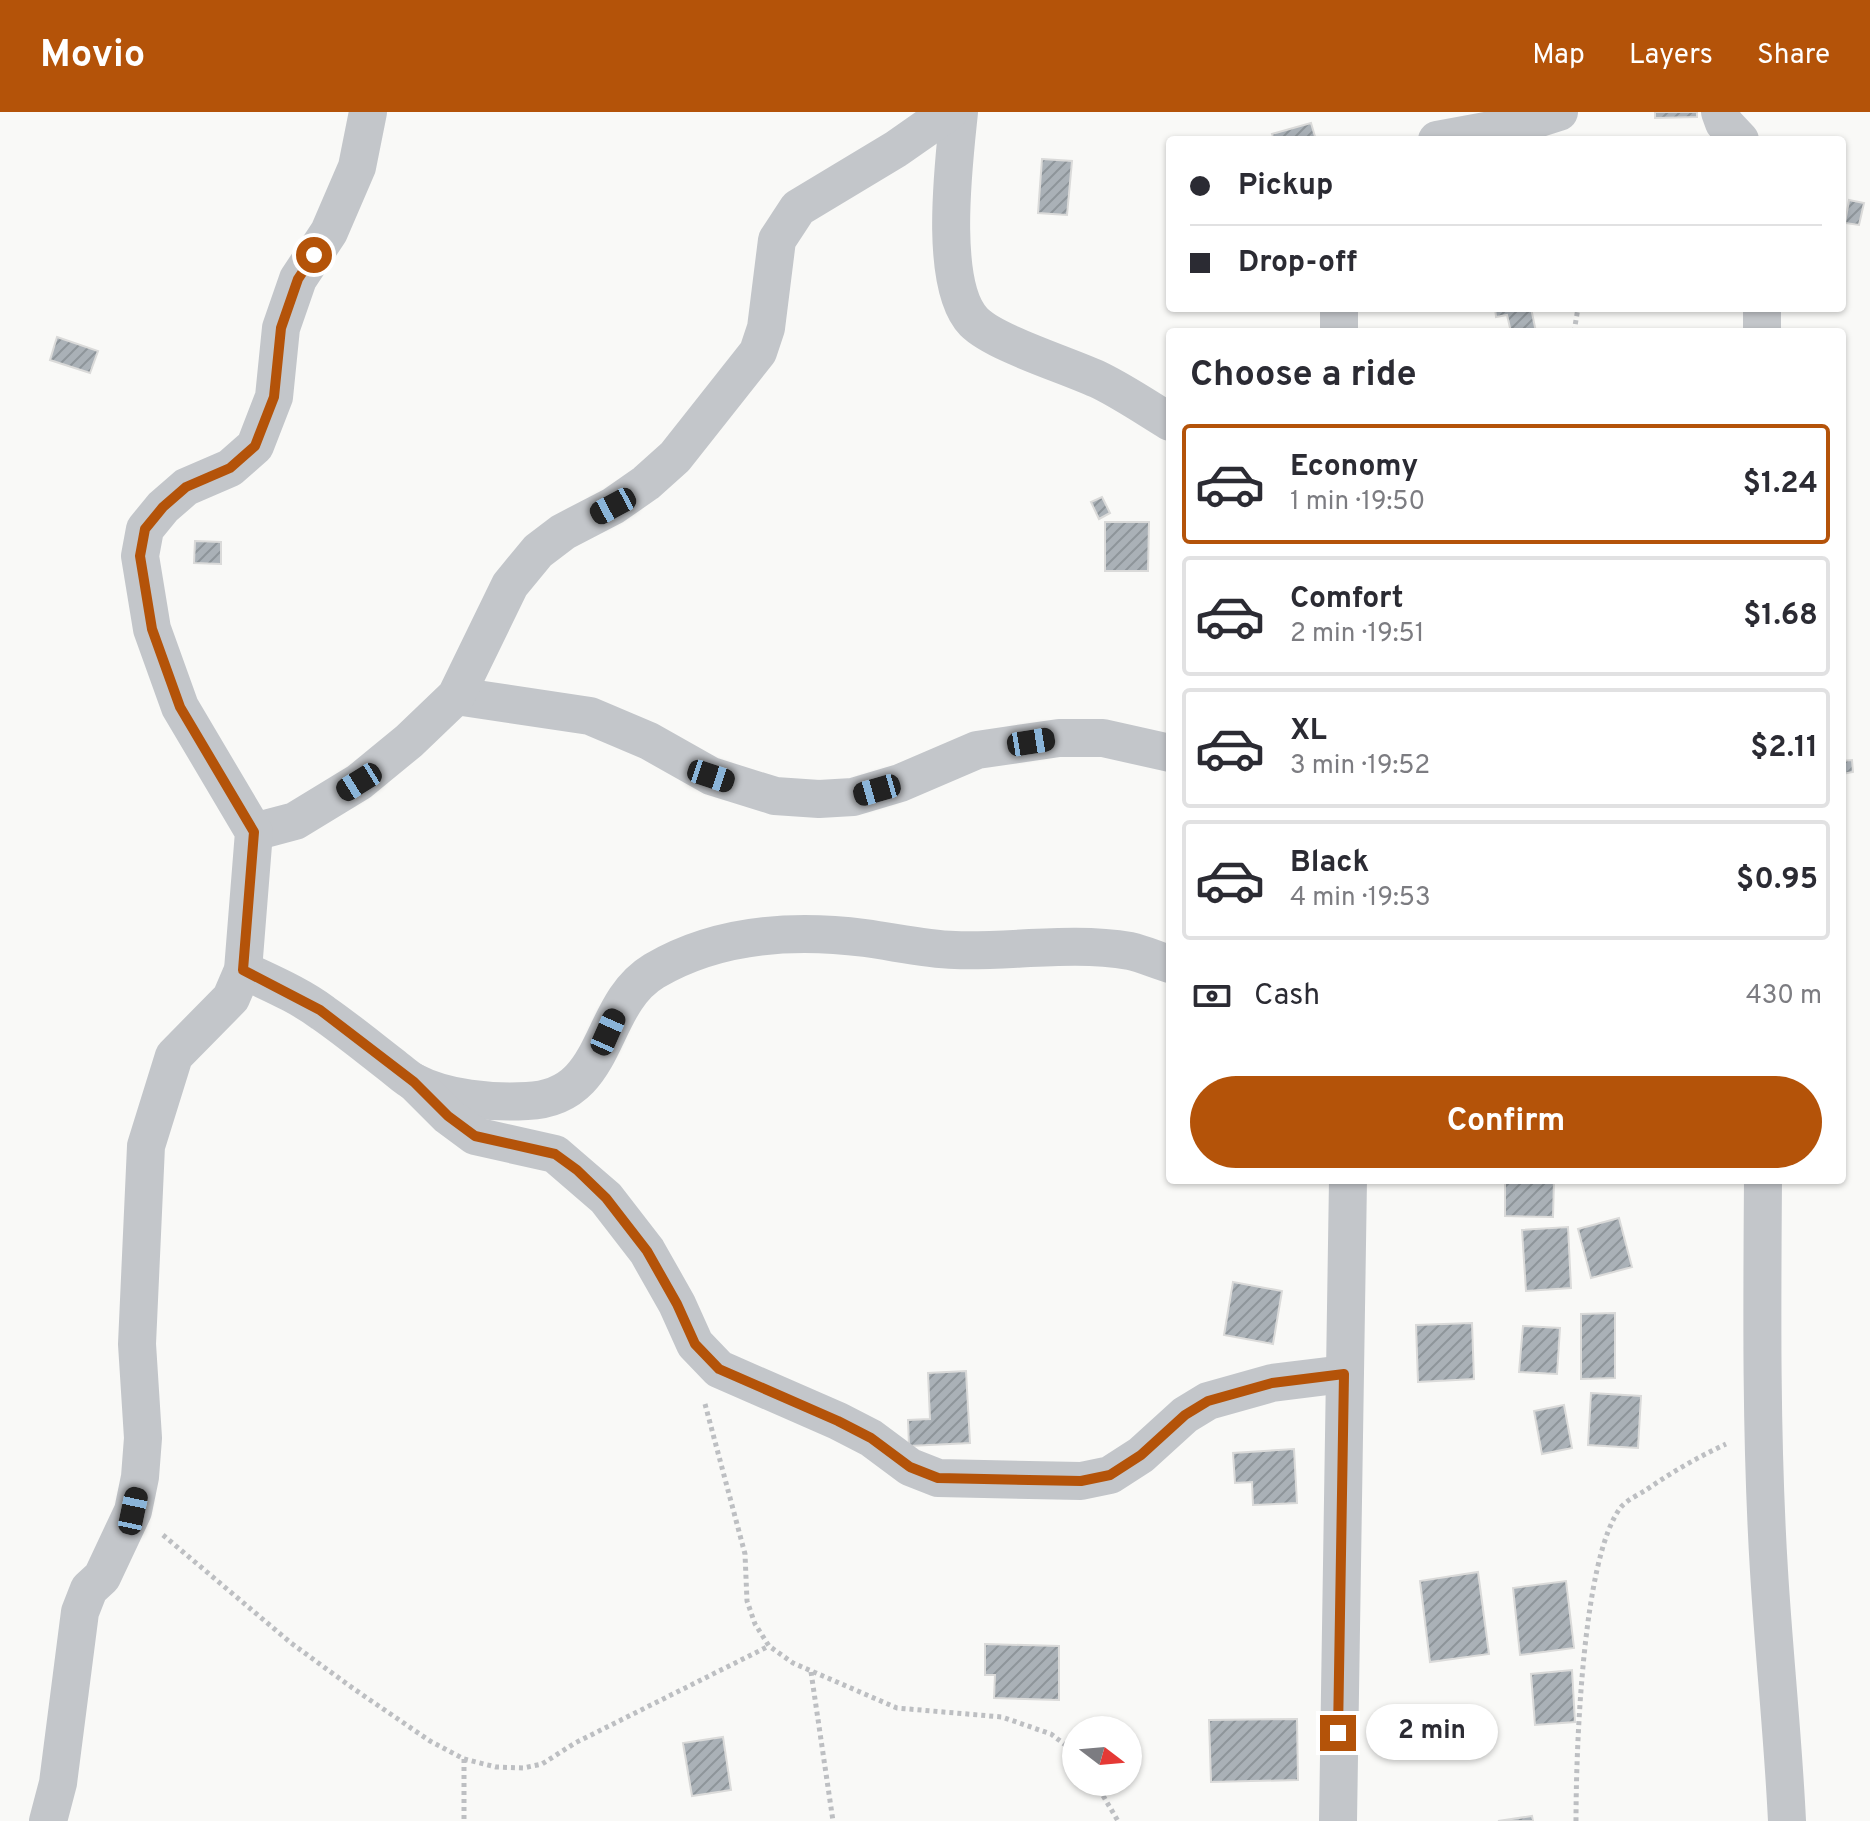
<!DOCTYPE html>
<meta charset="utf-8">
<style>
body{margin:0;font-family:Overpass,sans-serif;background:#f2f2f3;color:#2b2b33;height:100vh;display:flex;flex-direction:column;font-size:30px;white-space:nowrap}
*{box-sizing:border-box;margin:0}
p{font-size:26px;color:#7c7c81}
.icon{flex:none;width:44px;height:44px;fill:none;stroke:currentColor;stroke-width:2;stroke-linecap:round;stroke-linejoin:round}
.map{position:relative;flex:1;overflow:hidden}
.details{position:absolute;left:1166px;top:216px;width:680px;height:856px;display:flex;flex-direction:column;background:#fff;border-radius:8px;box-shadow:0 2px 6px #0004}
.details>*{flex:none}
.guide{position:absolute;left:1166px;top:24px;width:680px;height:176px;border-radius:8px;box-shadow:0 2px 6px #0004;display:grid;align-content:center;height:176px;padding:0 24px;background:#fff}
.needle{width:52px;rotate:106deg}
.buttons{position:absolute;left:1062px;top:1604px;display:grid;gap:16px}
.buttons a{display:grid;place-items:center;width:80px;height:80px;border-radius:50%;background:#fff;box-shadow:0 2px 6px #0004;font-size:40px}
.end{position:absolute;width:36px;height:36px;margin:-18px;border:10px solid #b45309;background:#fff;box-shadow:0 0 0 4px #fff}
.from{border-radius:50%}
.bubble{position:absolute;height:56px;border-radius:28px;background:#fff;box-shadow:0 2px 6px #0004;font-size:26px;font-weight:700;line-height:56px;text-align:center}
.car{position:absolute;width:24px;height:48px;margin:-24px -12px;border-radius:10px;box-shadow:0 0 6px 2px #0007;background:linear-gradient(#222 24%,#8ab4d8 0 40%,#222 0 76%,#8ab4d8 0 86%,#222 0)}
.guide b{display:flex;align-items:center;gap:28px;height:76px;font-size:30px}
.guide b+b{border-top:2px solid #e1e1e2}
.guide i{width:20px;height:20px;background:#2b2b33}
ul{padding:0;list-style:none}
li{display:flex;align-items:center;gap:24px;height:120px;margin:0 16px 12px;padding:0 8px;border:4px solid #e1e1e2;border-radius:8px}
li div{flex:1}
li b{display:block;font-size:30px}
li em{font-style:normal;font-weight:700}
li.current{border-color:#b45309}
li>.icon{width:72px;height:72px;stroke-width:1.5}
h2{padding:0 24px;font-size:36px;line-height:96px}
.pay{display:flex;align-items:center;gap:20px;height:88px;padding:0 24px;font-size:30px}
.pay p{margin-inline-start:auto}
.action{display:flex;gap:16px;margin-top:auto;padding:16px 24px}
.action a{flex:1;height:92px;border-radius:48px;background:#b45309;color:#fff;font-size:32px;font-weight:700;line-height:92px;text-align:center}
header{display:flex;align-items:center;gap:48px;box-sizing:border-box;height:112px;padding:0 40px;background:#b45309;color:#fff}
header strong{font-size:38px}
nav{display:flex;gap:44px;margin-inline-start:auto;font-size:28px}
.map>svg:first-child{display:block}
.building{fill:url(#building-hatch);stroke:#dadad9;stroke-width:2}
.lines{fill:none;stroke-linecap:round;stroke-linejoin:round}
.path{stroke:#bdbfc2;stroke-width:5;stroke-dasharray:4 4;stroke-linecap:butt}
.street{stroke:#c3c6ca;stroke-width:38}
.route{stroke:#b45309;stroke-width:10}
</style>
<header>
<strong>Movio</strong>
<nav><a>Map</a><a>Layers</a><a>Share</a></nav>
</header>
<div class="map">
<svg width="1870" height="1709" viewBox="0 0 1870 1709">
<defs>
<pattern id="building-hatch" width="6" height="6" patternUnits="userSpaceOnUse" patternTransform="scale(2)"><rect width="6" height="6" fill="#aab1b7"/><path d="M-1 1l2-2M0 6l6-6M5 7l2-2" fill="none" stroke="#8e959a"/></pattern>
</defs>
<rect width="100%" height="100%" fill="#f9f9f7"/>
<!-- building -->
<g class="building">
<polygon points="1655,0 1697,0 1697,5 1655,6"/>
<polygon points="1311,11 1316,28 1274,28 1272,22"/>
<polygon points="1042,47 1072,49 1067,103 1038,101"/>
<polygon points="1849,88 1864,91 1859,113 1845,111"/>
<polygon points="1495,196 1531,196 1536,220 1511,220 1507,203 1496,205"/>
<polygon points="57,225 98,239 90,261 50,248"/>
<polygon points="1102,385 1110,401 1099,407 1091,390"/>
<polygon points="1105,410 1149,410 1148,459 1105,459"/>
<polygon points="195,429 221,430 221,452 194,451"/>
<polygon points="1852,648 1853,660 1842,662 1842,649"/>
<polygon points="1505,1068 1554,1068 1553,1105 1505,1104"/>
<polygon points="1619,1106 1632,1155 1591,1166 1578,1117"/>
<polygon points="1568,1115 1571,1176 1526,1179 1522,1118"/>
<polygon points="1233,1170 1282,1179 1273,1232 1224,1223"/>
<polygon points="1615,1201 1615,1266 1581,1267 1581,1202"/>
<polygon points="1472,1211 1474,1267 1418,1270 1416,1213"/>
<polygon points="1523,1214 1560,1216 1557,1262 1519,1260"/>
<polygon points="966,1259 970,1331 909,1334 908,1308 930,1307 928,1261"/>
<polygon points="1591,1281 1641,1284 1638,1336 1588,1333"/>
<polygon points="1564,1293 1572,1336 1542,1342 1534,1299"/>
<polygon points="1294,1337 1297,1391 1253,1393 1252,1370 1235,1371 1233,1341"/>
<polygon points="1478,1460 1489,1542 1430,1550 1420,1469"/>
<polygon points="1566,1469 1574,1536 1520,1543 1513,1476"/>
<polygon points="985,1532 1059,1534 1059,1588 994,1586 995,1563 985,1563"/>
<polygon points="1572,1558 1575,1610 1535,1613 1531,1562"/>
<polygon points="1297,1607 1298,1668 1211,1670 1209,1608"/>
<polygon points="723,1625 731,1678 692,1684 683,1631"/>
<polygon points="1532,1704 1533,1709 1498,1709"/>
</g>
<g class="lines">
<!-- path -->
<g class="path">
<polyline points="1574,220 1578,196"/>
<polyline points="705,1292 745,1442 747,1489 755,1512 769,1534 793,1551 897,1596 1002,1605 1051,1622 1076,1641"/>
<polyline points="163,1423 291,1531 354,1577 430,1629 464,1647 496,1655 523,1656 542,1652 575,1631 769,1534"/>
<polyline points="811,1560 833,1709"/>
<polyline points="464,1647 464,1709"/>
<polyline points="1095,1670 1118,1709"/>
<path d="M1576 1709C1576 1641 1582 1445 1621 1395 1627 1388 1638 1383 1646 1378 1672 1360 1698 1345 1726 1332"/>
</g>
<!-- street -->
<g class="street">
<path d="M959 0C954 49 938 173 974 210 996 232 1070 254 1101 269 1125 281 1147 296 1170 310"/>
<polyline points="1720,0 1724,11 1740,28"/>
<polyline points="1437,28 1518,13 1559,0"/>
<polyline points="1339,196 1339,220"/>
<polyline points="1762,220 1762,196"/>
<polyline points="456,584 590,604 649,629 711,664 775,684 819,687 853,685 900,671 977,638 1059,626 1103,626 1170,641"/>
<polyline points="254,720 295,709 359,670 409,629 456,584 510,473 538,439 563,420 613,394 646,371 675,345 758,240 766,216 777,128 798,96 896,37 949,0"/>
<path d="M243 858C270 871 299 883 323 901 346 917 368 935 390 952 398 958 406 966 414 970 446 987 492 991 527 989 611 986 596 894 654 859 717 822 794 817 865 826 895 830 924 837 955 838 1012 840 1072 829 1130 839 1143 842 1157 848 1170 852"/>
<polyline points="414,970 448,1004 475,1024 555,1042 606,1086 647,1139 677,1192 695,1232 719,1257 838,1309 871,1326 910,1355 938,1366 1081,1369 1110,1363 1141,1343 1185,1303 1208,1289 1272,1271 1344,1262"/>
<path d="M1763 1068C1762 1198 1761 1329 1769 1459 1774 1542 1783 1625 1787 1709"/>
<polyline points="48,1709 58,1671 80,1500 89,1477 102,1465 133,1399 140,1365 143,1326 137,1232 146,1034 174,944 231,886 243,858 254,720 180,595 152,517 140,444 145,417 163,395 186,375 230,356 255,334 274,285 281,216 298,167 329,120 357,55 368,0"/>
<polyline points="1338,1709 1348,1068"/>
</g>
</g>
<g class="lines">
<!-- route -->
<polyline class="route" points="314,143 298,167 281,216 274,285 255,334 230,356 186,375 163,395 145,417 140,444 152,517 180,595 254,720 243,858 320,898 414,970 448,1004 475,1024 555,1042 577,1058 606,1086 647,1139 677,1192 695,1232 719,1257 838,1309 871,1326 910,1355 938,1366 1081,1369 1110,1363 1141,1343 1185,1303 1208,1289 1272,1271 1344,1262 1338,1621"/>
</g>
</svg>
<div class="buttons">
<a><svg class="needle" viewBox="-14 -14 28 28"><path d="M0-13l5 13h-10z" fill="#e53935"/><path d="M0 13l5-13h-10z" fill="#7c7c81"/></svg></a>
</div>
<i class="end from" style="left:314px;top:143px"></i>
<i class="end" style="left:1338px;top:1621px"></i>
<div class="bubble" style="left:1366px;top:1592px;width:132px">2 min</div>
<i class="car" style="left:613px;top:394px;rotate:242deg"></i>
<i class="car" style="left:1031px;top:630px;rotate:81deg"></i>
<i class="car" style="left:711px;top:664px;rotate:108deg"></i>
<i class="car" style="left:359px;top:670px;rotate:238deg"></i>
<i class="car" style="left:877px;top:678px;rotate:254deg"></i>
<i class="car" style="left:608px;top:920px;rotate:24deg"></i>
<i class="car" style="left:133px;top:1399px;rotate:12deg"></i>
<div class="guide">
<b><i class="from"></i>Pickup</b>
<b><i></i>Drop-off</b>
</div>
<section class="details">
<h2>Choose a ride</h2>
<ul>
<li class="current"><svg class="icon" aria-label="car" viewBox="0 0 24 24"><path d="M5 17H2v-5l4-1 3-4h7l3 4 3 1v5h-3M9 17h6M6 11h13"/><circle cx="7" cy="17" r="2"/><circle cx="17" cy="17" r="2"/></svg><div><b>Economy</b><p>1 min · 19:50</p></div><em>$1.24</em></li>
<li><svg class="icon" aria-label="car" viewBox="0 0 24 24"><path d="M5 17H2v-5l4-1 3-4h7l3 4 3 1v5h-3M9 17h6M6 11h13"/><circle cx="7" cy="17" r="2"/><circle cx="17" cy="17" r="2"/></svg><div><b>Comfort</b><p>2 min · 19:51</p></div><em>$1.68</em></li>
<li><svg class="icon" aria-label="car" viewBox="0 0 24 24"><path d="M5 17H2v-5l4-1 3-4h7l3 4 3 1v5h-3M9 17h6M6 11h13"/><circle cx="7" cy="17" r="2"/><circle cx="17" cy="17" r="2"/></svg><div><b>XL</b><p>3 min · 19:52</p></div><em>$2.11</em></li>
<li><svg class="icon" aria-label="car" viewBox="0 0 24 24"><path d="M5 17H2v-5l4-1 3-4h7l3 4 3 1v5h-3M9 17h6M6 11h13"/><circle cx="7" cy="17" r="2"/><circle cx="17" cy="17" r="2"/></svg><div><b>Black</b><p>4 min · 19:53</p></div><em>$0.95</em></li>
</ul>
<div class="pay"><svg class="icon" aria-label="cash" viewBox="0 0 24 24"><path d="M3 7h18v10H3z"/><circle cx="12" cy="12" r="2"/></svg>Cash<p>430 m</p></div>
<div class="action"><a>Confirm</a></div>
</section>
</div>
